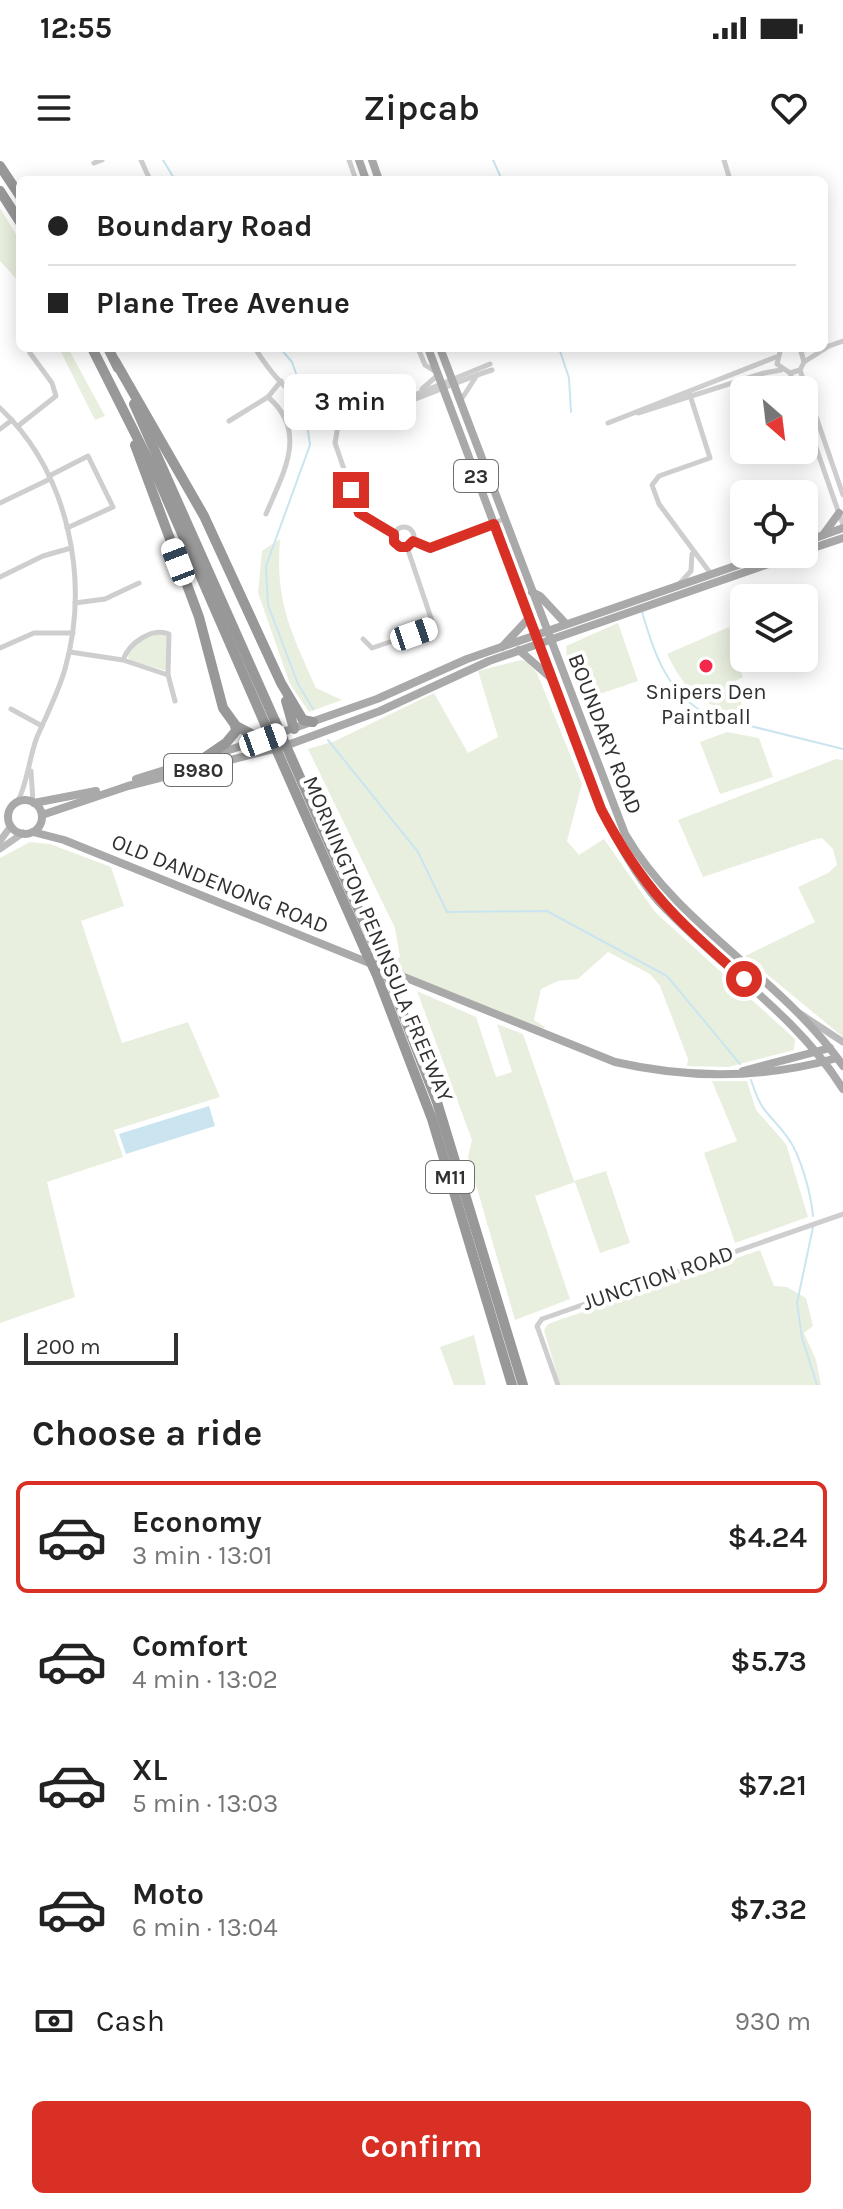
<!DOCTYPE html>
<meta charset="utf-8">
<style>
body{margin:0;font-family:Karla,sans-serif;background:#f2f2f2;color:#222;height:100vh;display:flex;flex-direction:column;font-size:30px;white-space:nowrap}
*{box-sizing:border-box;margin:0}
p{font-size:26px;color:#767676}
.icon{flex:none;width:44px;height:44px;fill:none;stroke:currentColor;stroke-width:2;stroke-linecap:round;stroke-linejoin:round}
.map{position:relative;height:1225px;overflow:hidden}
.details{display:flex;flex-direction:column;background:#fff;flex:1}
.details>*{flex:none}
.banner{position:absolute;left:16px;top:16px;width:812px;height:176px;border-radius:12px;box-shadow:0 4px 20px #0003;display:grid;align-content:center;height:176px;padding:0 32px;background:#fff}
.needle{width:52px;rotate:152deg}
.controls{position:absolute;left:730px;top:216px;display:grid;gap:16px}
.controls a{display:grid;place-items:center;width:88px;height:88px;border-radius:12px;background:#fff;box-shadow:0 4px 20px #0003;font-size:40px}
.scale{position:absolute;left:24px;bottom:20px;width:154px;box-sizing:border-box;padding-left:8px;border:4px solid #313131;border-top:0;font-size:22px;line-height:28px;white-space:nowrap;color:#313131;-webkit-text-stroke:6px #fff;paint-order:stroke}
.end{position:absolute;width:36px;height:36px;margin:-18px;border:10px solid #d93025;background:#fff;box-shadow:0 0 0 4px #fff}
.from{border-radius:50%}
.bubble{position:absolute;height:56px;border-radius:12px;background:#fff;box-shadow:0 4px 20px #0003;font-size:26px;font-weight:600;line-height:56px;text-align:center}
.car{position:absolute;width:24px;height:48px;margin:-24px -12px;border-radius:10px;box-shadow:0 0 6px 2px #0007;background:linear-gradient(#fff 24%,#345 0 40%,#fff 0 76%,#345 0 86%,#fff 0)}
.banner b{display:flex;align-items:center;gap:28px;height:76px;font-size:30px}
.banner b+b{border-top:2px solid #e0e0e0}
.banner i{width:20px;height:20px;background:#222}
ul{padding:0;list-style:none}
li{display:flex;align-items:center;gap:24px;height:112px;margin:0 16px 12px;padding:0 16px;border:4px solid transparent;border-radius:12px}
li div{flex:1}
li b{display:block;font-size:30px}
li em{font-style:normal;font-weight:600}
li.current{border-color:#d93025}
li>.icon{width:72px;height:72px;stroke-width:1.5}
h2{padding:0 32px;font-size:36px;line-height:96px}
.pay{display:flex;align-items:center;gap:20px;height:88px;padding:0 32px;font-size:30px}
.pay p{margin-inline-start:auto}
.cta{display:flex;gap:16px;margin-top:auto;padding:16px 32px}
.cta a{flex:1;height:92px;border-radius:12px;background:#d93025;color:#fff;font-size:32px;font-weight:600;line-height:92px;text-align:center}
.status{display:flex;justify-content:space-between;align-items:center;height:56px;padding:0 40px;background:#fff;direction:ltr}
.status svg{height:22px;fill:currentColor}
header{display:flex;justify-content:space-between;align-items:center;height:104px;padding:0 32px;background:#fff;font-size:36px;font-weight:600}
.map>svg:first-child{display:block}
.green{fill:#e9efdf}
.water{fill:#cae5f0}
.lines{fill:none;stroke-linecap:round;stroke-linejoin:round}
.stream{stroke:#cae5f0;stroke-width:2}
.minor{stroke:#cecece;stroke-width:5}
.secondary{stroke:#bbb;stroke-width:7}
.primary{stroke:#a9a9a9;stroke-width:8}
.motorway{stroke:#989898;stroke-width:10}
.motorway-bridge{stroke:#989898;stroke-width:10}
.route{stroke:#d93025;stroke-width:10}
.poi-dot{fill:#f3284b;stroke:#fff;stroke-width:3}
.labels{text-anchor:middle;dominant-baseline:central;stroke-width:8;stroke-linejoin:round;paint-order:stroke}
.shield{fill:#fff;stroke:#6f6f6f;stroke-width:2}
.shield-label{font-size:20px;font-weight:bold;fill:#313131}
.poi-label{font-size:22px;fill:#313131;stroke:#fff}
.street-label{font-size:22px;fill:#313131;stroke:#fff}
</style>
<div class="status"><b>12:55</b><svg viewBox="0 0 49 12"><path d="M0 12V9h3v3zM5 12V6h3v6zM10 12V3h3v9zM15 12V0h3v12zM26 1h20v11H26zM47 4h2v5h-2z"/></svg></div>
<header><svg class="icon" aria-label="menu" viewBox="0 0 24 24"><path d="M4 6h16M4 12h16M4 18h16"/></svg>Zipcab<svg class="icon" aria-label="heart" viewBox="0 0 24 24"><path d="M12 20l-8-8c-3-5 5-10 8-4 3-6 11-1 8 4z"/></svg></header>
<div class="map">
<svg width="843" height="1225" viewBox="0 0 843 1225">
<rect width="100%" height="100%" fill="#fff"/>
<!-- green -->
<g class="green">
<polygon points="0,48 20,81 20,123 0,101"/>
<polygon points="59,188 68,188 105,256 95,260"/>
<path d="M280 379C275 442 291 472 316 528L342 540 309 552 290 524 258 433 262 391Z"/>
<polygon points="618,463 638,521 582,540 567,501 566,486"/>
<path d="M729 467 739 491 734 494 743 517 735 521 745 556C701 544 688 536 667 494Z"/>
<polygon points="161,473 169,478 167,511 129,500 127,493 142,479"/>
<polygon points="521,500 528,502 537,513 582,624 567,681 579,695 604,679 655,752 795,879 794,890 728,907 687,906 688,899 660,826 650,814 608,792 578,819 558,821 541,829 534,860 545,867 542,870 392,810 389,803 400,797 395,768 308,589 335,581 434,533 468,593 498,577 478,511"/>
<polygon points="727,572 759,578 773,617 720,634 700,582"/>
<polygon points="836,599 843,600 843,877 745,796 815,762 798,727 828,713 837,705 833,689 822,678 813,680 703,717 678,660"/>
<polygon points="30,682 50,684 111,707 124,746 81,761 122,883 188,862 220,937 114,970 123,997 47,1022 75,1137 0,1163 0,698"/>
<polygon points="417,831 476,857 496,917 512,912 497,864 523,874 574,1021 606,1011 630,1083 600,1093 575,1022 535,1036 570,1139 515,1160 468,997 472,980"/>
<polygon points="712,921 747,921 756,950 786,984 808,1057 735,1083 704,993 737,981"/>
<polygon points="760,1090 774,1126 787,1127 806,1138 813,1166 804,1173 816,1200 821,1225 560,1225 544,1170 548,1164"/>
<polygon points="474,1175 486,1225 454,1225 440,1187"/>
</g>
<!-- water -->
<polygon class="water" points="209,946 215,966 126,994 119,974"/>
<g class="lines">
<!-- stream -->
<g class="stream">
<polyline points="163,0 175,20"/>
<polyline points="493,0 502,20"/>
<polyline points="280,188 292,202 299,222"/>
<polyline points="559,188 569,218 571,252"/>
<polyline points="305,249 310,285 266,406 268,445 298,524 313,549"/>
<path d="M642 452C655 495 667 534 710 556L843 589"/>
<polyline points="328,580 418,692 447,752 547,751 667,816 740,904"/>
<path d="M751 920C763 957 768 950 788 978 801 996 811 1034 813 1056"/>
<polyline points="813,1067 797,1143 802,1178 817,1225"/>
</g>
<!-- minor -->
<g class="minor">
<polyline points="141,0 150,20"/>
<polyline points="349,0 356,20"/>
<polyline points="724,0 730,20"/>
<polyline points="94,3 102,0"/>
<polyline points="829,186 843,181"/>
<path d="M255 188C325 302 398 240 492 210"/>
<polyline points="418,188 425,205 436,212"/>
<polyline points="781,188 777,204 790,213 800,210 804,202 800,188"/>
<polyline points="802,190 819,188"/>
<polyline points="804,202 829,186"/>
<polyline points="800,210 843,335"/>
<polyline points="790,213 796,230"/>
<polyline points="422,229 438,215"/>
<polyline points="689,232 710,298 659,316 652,325 659,344 711,414"/>
<polyline points="307,238 341,249 385,247 490,204"/>
<polyline points="461,240 477,215"/>
<path d="M0 248C69 313 90 420 65 509 58 533 47 554 37 577 29 598 28 621 18 641"/>
<polyline points="638,253 764,213 781,210"/>
<polyline points="804,253 843,365"/>
<polyline points="340,254 335,283 359,353 394,374"/>
<polyline points="229,261 268,237 281,221"/>
<polyline points="608,263 776,197"/>
<polyline points="18,266 56,236 52,223 30,193"/>
<polyline points="0,269 12,260"/>
<polyline points="49,316 88,296 113,347 67,368"/>
<polyline points="0,343 50,319"/>
<path d="M266 354C283 313 309 272 268 237"/>
<circle cx="404" cy="377" r="10"/>
<polyline points="413,381 430,388 504,359"/>
<polyline points="0,417 43,396 71,388"/>
<polyline points="680,423 691,411 692,394"/>
<polyline points="75,443 105,439 139,423"/>
<polyline points="363,479 372,488 434,467 407,387"/>
<polyline points="0,488 34,473 73,473"/>
<path d="M70 492 123 500 168 515 169 474C152 467 129 483 123 500"/>
<polyline points="168,515 175,541"/>
<polyline points="11,549 42,566"/>
<polyline points="31,611 33,642"/>
<polyline points="558,1225 537,1166 542,1159 843,1054"/>
</g>
<!-- secondary -->
<g class="secondary">
<polyline points="0,681 11,666"/>
<polyline points="0,689 23,673"/>
<polyline points="796,851 843,882"/>
</g>
<!-- primary -->
<g class="primary">
<polyline points="359,0 366,20"/>
<polyline points="372,0 379,20"/>
<path d="M428 188 601 649C618 682 635 715 659 742 720 807 795 853 843 929"/>
<path d="M440 188 625 674C680 768 781 817 843 906"/>
<polyline points="823,375 839,353"/>
<polyline points="804,382 843,368"/>
<polyline points="804,391 843,378"/>
<polyline points="532,432 540,436 566,464"/>
<polyline points="502,487 529,458"/>
<polyline points="519,490 551,518"/>
<polyline points="277,574 377,539 467,499 770,394"/>
<polyline points="136,619 264,579"/>
<circle cx="25" cy="657" r="17"/>
<polyline points="34,643 96,631"/>
<polyline points="42,655 128,626 285,586 380,551 489,501 797,394"/>
<path d="M33 672 64 680 615 902C689 919 763 919 837 898"/>
<polyline points="743,911 830,888"/>
</g>
<!-- motorway -->
<g class="motorway">
<polyline points="0,6 20,36"/>
<polyline points="0,31 20,62"/>
<polyline points="92,188 159,321 265,564"/>
<polyline points="108,188 118,208"/>
<polyline points="115,201 204,356 281,523 303,560 313,562"/>
<polyline points="134,244 275,561"/>
<polyline points="135,285 199,457 223,548 236,566 263,580"/>
<polyline points="286,541 294,569"/>
<polyline points="287,588 378,794"/>
<polyline points="277,591 365,790"/>
<polyline points="204,598 226,583 236,571 235,565"/>
<polyline points="376,813 432,959 512,1225"/>
<polyline points="389,818 437,942 523,1225"/>
</g>
<!-- motorway-bridge -->
<g class="motorway-bridge">
<polyline points="275,561 287,588"/>
<polyline points="265,564 277,591"/>
<polyline points="365,790 376,813"/>
<polyline points="378,794 389,818"/>
</g>
</g>
<g class="lines">
<!-- route -->
<path class="route" d="M351 330 359 353 394 374V382L400 387H407L413 381 430 388 494 364 601 649C642 728 678 762 744 819"/>
</g>
<!-- markers -->
<circle class="poi-dot" cx="706" cy="506" r="8"/>
<g class="labels">
<!-- shield labels -->
<g class="shield">
<rect x="454" y="300" width="44" height="32" rx="6"/>
<rect x="164" y="594" width="68" height="32" rx="6"/>
<rect x="426" y="1001" width="48" height="32" rx="6"/>
</g>
<g class="shield-label">
<text x="476" y="316">23</text>
<text x="198" y="610">B980</text>
<text x="450" y="1017">M11</text>
</g>
<!-- poi labels -->
<g class="poi-label">
<text x="706" y="532">Snipers Den<tspan x="706" dy="25">Paintball</tspan></text>
</g>
<!-- street labels -->
<g class="street-label">
<text transform="translate(605 574) rotate(69)">BOUNDARY ROAD</text>
<text transform="translate(220 724) rotate(22)">OLD DANDENONG ROAD</text>
<text transform="translate(378 779) rotate(67)">MORNINGTON PENINSULA FREEWAY</text>
<text transform="translate(658 1118) rotate(-19)">JUNCTION ROAD</text>
</g>
</g>
</svg>
<div class="controls">
<a><svg class="needle" viewBox="-14 -14 28 28"><path d="M0-13l5 13h-10z" fill="#e53935"/><path d="M0 13l5-13h-10z" fill="#767676"/></svg></a>
<a><svg class="icon" aria-label="locate" viewBox="0 0 24 24"><circle cx="12" cy="12" r="6"/><path d="M12 2v4M12 18v4M2 12h4M18 12h4"/></svg></a>
<a><svg class="icon" aria-label="layers" viewBox="0 0 24 24"><path d="M12 4l9 5-9 5-9-5zM3 14l9 5 9-5"/></svg></a>
</div>
<div class="scale">200 m</div>
<i class="end from" style="left:744px;top:819px"></i>
<i class="end" style="left:351px;top:330px"></i>
<div class="bubble" style="left:284px;top:214px;width:132px">3 min</div>
<i class="car" style="left:178px;top:402px;rotate:339deg"></i>
<i class="car" style="left:414px;top:474px;rotate:71deg"></i>
<i class="car" style="left:263px;top:580px;rotate:70deg"></i>
<div class="banner">
<b><i class="from"></i>Boundary Road</b>
<b><i></i>Plane Tree Avenue</b>
</div>
</div>
<section class="details">
<h2>Choose a ride</h2>
<ul>
<li class="current"><svg class="icon" aria-label="car" viewBox="0 0 24 24"><path d="M5 17H2v-5l4-1 3-4h7l3 4 3 1v5h-3M9 17h6M6 11h13"/><circle cx="7" cy="17" r="2"/><circle cx="17" cy="17" r="2"/></svg><div><b>Economy</b><p>3 min · 13:01</p></div><em>$4.24</em></li>
<li><svg class="icon" aria-label="car" viewBox="0 0 24 24"><path d="M5 17H2v-5l4-1 3-4h7l3 4 3 1v5h-3M9 17h6M6 11h13"/><circle cx="7" cy="17" r="2"/><circle cx="17" cy="17" r="2"/></svg><div><b>Comfort</b><p>4 min · 13:02</p></div><em>$5.73</em></li>
<li><svg class="icon" aria-label="car" viewBox="0 0 24 24"><path d="M5 17H2v-5l4-1 3-4h7l3 4 3 1v5h-3M9 17h6M6 11h13"/><circle cx="7" cy="17" r="2"/><circle cx="17" cy="17" r="2"/></svg><div><b>XL</b><p>5 min · 13:03</p></div><em>$7.21</em></li>
<li><svg class="icon" aria-label="car" viewBox="0 0 24 24"><path d="M5 17H2v-5l4-1 3-4h7l3 4 3 1v5h-3M9 17h6M6 11h13"/><circle cx="7" cy="17" r="2"/><circle cx="17" cy="17" r="2"/></svg><div><b>Moto</b><p>6 min · 13:04</p></div><em>$7.32</em></li>
</ul>
<div class="pay"><svg class="icon" aria-label="cash" viewBox="0 0 24 24"><path d="M3 7h18v10H3z"/><circle cx="12" cy="12" r="2"/></svg>Cash<p>930 m</p></div>
<div class="cta"><a>Confirm</a></div>
</section>
